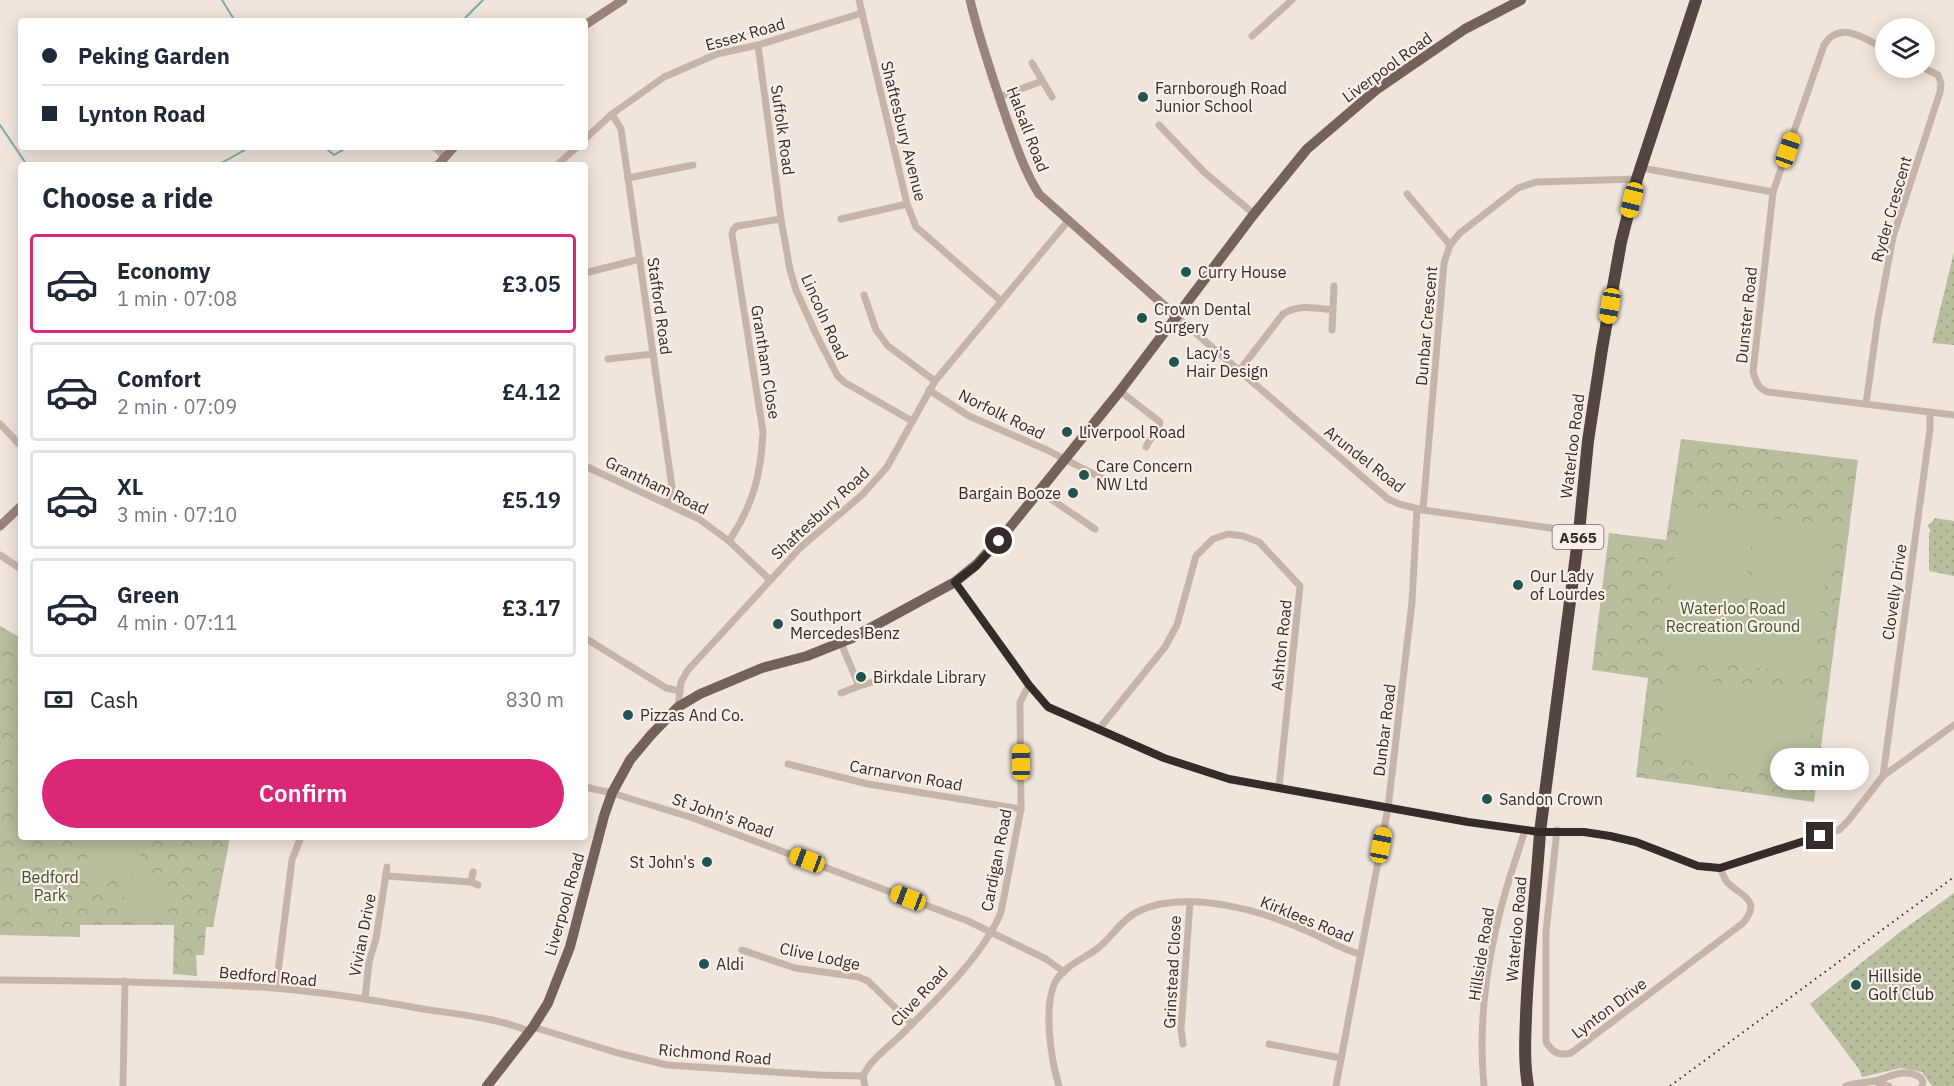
<!DOCTYPE html>
<meta charset="utf-8">
<style>
body{margin:0;font-family:"IBM Plex Sans",sans-serif;background:#f6f6f7;color:#1f2937;height:100vh;display:flex;flex-direction:column;font-size:22px;white-space:nowrap}
*{box-sizing:border-box;margin:0}
p{font-size:20px;color:#747a83}
.icon{flex:none;width:33px;height:33px;fill:none;stroke:currentColor;stroke-width:2;stroke-linecap:round;stroke-linejoin:round}
.map{position:relative;flex:1;overflow:hidden}
.side{position:absolute;left:18px;top:162px;width:570px;height:678px;display:flex;flex-direction:column;background:#fff;border-radius:6px;box-shadow:0 3px 15px #0003}
.side>*{flex:none}
.guide{position:absolute;left:18px;top:18px;width:570px;height:132px;border-radius:6px;box-shadow:0 3px 15px #0003;display:grid;align-content:center;height:132px;padding:0 24px;background:#fff}
.controls{position:absolute;left:1875px;top:18px;display:grid;gap:12px}
.controls a{display:grid;place-items:center;width:60px;height:60px;border-radius:50%;background:#fff;box-shadow:0 3px 15px #0003;font-size:30px}
.end{position:absolute;width:27px;height:27px;margin:-14px;border:8px solid #352b28;background:#fff;box-shadow:0 0 0 3px #fff}
.from{border-radius:50%}
.bubble{position:absolute;height:42px;border-radius:21px;background:#fff;box-shadow:0 3px 15px #0003;font-size:20px;font-weight:600;line-height:42px;text-align:center}
.car{position:absolute;width:18px;height:36px;margin:-18px -9px;border-radius:8px;box-shadow:0 0 4px 2px #0007;background:linear-gradient(#f5c518 24%,#345 0 40%,#f5c518 0 76%,#345 0 86%,#f5c518 0)}
.guide b{display:flex;align-items:center;gap:21px;height:57px;font-size:22px}
.guide b+b{border-top:2px solid #e0e1e3}
.guide i{width:15px;height:15px;background:#1f2937}
ul{padding:0;list-style:none}
li{display:flex;align-items:center;gap:18px;height:99px;margin:0 12px 9px;padding:0 12px;border:3px solid #e0e1e3;border-radius:6px}
li div{flex:1}
li b{display:block;font-size:22px}
li em{font-style:normal;font-weight:600}
li.current{border-color:#db2777}
li>.icon{width:54px;height:54px;stroke-width:1.5}
h2{padding:0 24px;font-size:27px;line-height:72px}
.pay{display:flex;align-items:center;gap:15px;height:66px;padding:0 24px;font-size:22px}
.pay p{margin-inline-start:auto}
.primary-button{display:flex;gap:12px;margin-top:auto;padding:12px 24px}
.primary-button a{flex:1;height:69px;border-radius:36px;background:#db2777;color:#fff;font-size:24px;font-weight:600;line-height:69px;text-align:center}
.map>svg:first-child{display:block}
.grass{fill:url(#grass-dots)}
.park{fill:url(#park-crowns)}
.pitch{fill:#b6be9d}
.lines{fill:none;stroke-linecap:round;stroke-linejoin:round}
.stream{stroke:#7eaba8;stroke-width:2}
.street{stroke:#c7b4a9;stroke-width:7}
.secondary{stroke:#9a837b;stroke-width:9}
.primary{stroke:#75615b;stroke-width:10}
.highway{stroke:#554540;stroke-width:12}
.rail{stroke:#352b28;stroke-width:2;stroke-dasharray:1.5 4.5;stroke-linecap:butt}
.route{stroke:#352b28;stroke-width:8}
.poi-dot{fill:#215352;stroke:#f8efe8;stroke-width:2}
.labels{text-anchor:middle;dominant-baseline:central;stroke-width:4.5;stroke-linejoin:round;paint-order:stroke}
.shield{fill:#f8efe8;stroke:#706662;stroke-width:1.5}
.shield-label{font-size:15px;font-weight:bold;fill:#352b28}
.street-label{font-size:16px;fill:#352b28;stroke:#f8efe8}
.poi-label{font-size:16px;fill:#352b28;stroke:#f8efe8;text-anchor:start}
.park-label{font-size:16px;fill:#47512e;stroke:#f8efe8}
</style>
<div class="map">
<svg width="1954" height="1086" viewBox="0 0 1954 1086">
<defs>
<pattern id="grass-dots" width="8" height="8" patternUnits="userSpaceOnUse" patternTransform="scale(1.5)"><rect width="8" height="8" fill="#b6be9d"/><path d="M2 2h.1M6 6h.1" fill="none" stroke="#9da387" stroke-width="1.8" stroke-linecap="round"/></pattern>
<pattern id="park-crowns" width="20" height="18" patternUnits="userSpaceOnUse" patternTransform="scale(1.5)"><rect width="20" height="18" fill="#b6be9d"/><path d="M2 6a3 3 0 1 1 6 0M12 15a3 3 0 1 1 6 0" fill="none" stroke="#9da387"/></pattern>
</defs>
<rect width="100%" height="100%" fill="#f0e5dc"/>
<!-- grass -->
<g class="grass">
<polygon points="1954,252 1954,345 1932,343"/>
<polygon points="1935,518 1954,521 1954,576 1929,571 1929,532 1931,532 1928,526"/>
<polygon points="1954,893 1954,1086 1932,1086 1922,1072 1901,1068 1862,1077 1859,1069 1810,1004 1900,932"/>
</g>
<!-- park -->
<g class="park">
<polygon points="1681,439 1858,460 1814,802 1636,777 1648,678 1592,670 1609,533 1666,540"/>
<polygon points="0,626 21,638 21,837 230,837 213,927 206,927 204,955 196,955 197,976 173,974 174,925 80,925 80,937 0,935"/>
</g>
<!-- pitch -->
<g class="pitch">
<polygon points="1682,506 1755,516 1735,664 1662,654"/>
<polygon points="1760,517 1833,527 1812,675 1739,665"/>
<polygon points="1670,676 1816,696 1804,777 1659,757"/>
<rect x="87" y="837" width="54" height="35"/>
<polygon points="124,878 168,878 167,922 124,922"/>
</g>
<g class="lines">
<!-- stream -->
<g class="stream">
<polyline points="222,0 235,21"/>
<polyline points="462,21 483,0"/>
<polyline points="0,125 27,165"/>
<polyline points="327,149 334,155 348,147"/>
<polyline points="218,165 250,147"/>
</g>
<!-- street -->
<g class="street">
<polyline points="859,0 907,204 916,227 1001,301"/>
<polyline points="1252,36 1292,0"/>
<polyline points="758,45 781,219 790,270 796,290 816,334 837,375 844,382 912,421"/>
<path d="M1886 49C1863 39 1841 19 1824 45L1773 192 1753 372C1756 382 1758 388 1768 392L1954 415"/>
<polyline points="1032,63 1052,97"/>
<polyline points="999,97 1042,81"/>
<polyline points="612,114 621,129 672,487 667,503"/>
<polyline points="1159,125 1204,172 1254,214"/>
<polyline points="585,139 612,114 664,77 717,54 758,45 862,13"/>
<polyline points="434,147 445,157"/>
<polyline points="557,165 577,147"/>
<polyline points="1642,168 1773,192"/>
<polyline points="628,178 693,165"/>
<polyline points="1407,194 1450,245"/>
<polyline points="841,219 907,204"/>
<polyline points="585,273 640,259"/>
<polyline points="864,295 876,330 888,346 935,381"/>
<polyline points="1177,317 1388,499 1399,504 1423,510 1579,532"/>
<polyline points="1332,330 1334,286"/>
<polyline points="608,359 653,354"/>
<path d="M1239 371 1283 314C1299 304 1315 308 1333 310"/>
<polyline points="929,390 969,416 1047,450 1117,486"/>
<path d="M1120 391 1160 422C1159 431 1150 438 1146 447"/>
<polyline points="1866,404 1878,318 1893,237 1940,92 1941,83 1938,75 1924,68"/>
<polyline points="0,424 21,446"/>
<polyline points="585,466 699,519 729,541 769,579"/>
<polyline points="1039,491 1095,529"/>
<polyline points="1423,510 1444,263 1450,245 1460,233 1518,188 1536,182 1637,179"/>
<path d="M729 541C753 505 761 475 763 432L732 234 733 230 737 226 781 219"/>
<polyline points="0,555 21,569"/>
<polyline points="955,582 1029,685 1048,707 1164,758 1229,779 1468,822 1540,832 1584,832 1610,836 1636,842 1698,866 1720,868 1839,830 1848,821 1883,776 1954,725"/>
<polyline points="585,638 666,688 680,691"/>
<polyline points="841,643 859,686 884,679 896,673"/>
<polyline points="841,693 859,686"/>
<polyline points="678,707 681,682 688,670 801,547 863,494 887,467 935,381 1068,221"/>
<polyline points="1099,729 1165,647 1177,625 1196,556 1213,539 1228,534 1243,536 1259,542 1300,586 1279,787"/>
<polyline points="788,764 868,784 1021,809"/>
<polyline points="1883,776 1930,429 1930,413"/>
<polyline points="585,787 612,793 693,818 968,921 1046,959 1064,972"/>
<path d="M1557 830 1546 932V1042C1553 1053 1559 1056 1571 1053L1743 923C1763 899 1740 896 1727 882 1724 878 1722 872 1720 868"/>
<polyline points="387,876 471,882 478,885"/>
<polyline points="471,882 473,872"/>
<polyline points="742,950 795,968 859,977 868,981 912,1024"/>
<path d="M0 980C91 981 183 982 274 988 324 992 374 1000 423 1009 455 1014 501 1018 530 1032"/>
<polyline points="276,988 292,860 301,837"/>
<polyline points="365,999 369,962 376,939 387,867"/>
<polyline points="533,1027 618,1053 667,1065 819,1075 863,1076"/>
<polyline points="1183,1044 1181,1029 1190,902"/>
<polyline points="1269,1044 1341,1058"/>
<path d="M863 1076C870 1060 889 1047 901 1035 934 1002 984 955 1001 912L1021 809 1020 702 1029 685"/>
<polyline points="863,1076 865,1086"/>
<polyline points="1873,1081 1889,1086"/>
<polyline points="123,1086 125,981"/>
<path d="M1059 1086C1051 1060 1042 1003 1057 979 1065 967 1082 959 1094 951 1110 941 1119 921 1137 912 1187 887 1267 912 1314 934 1329 941 1343 950 1360 954"/>
<polyline points="1336,1086 1388,808 1412,602 1417,509"/>
<path d="M1484 1086C1478 1024 1487 958 1504 897 1510 875 1518 853 1525 830"/>
<path d="M1846 1086C1855 1083 1865 1083 1874 1081 1890 1077 1906 1067 1921 1078L1923 1082 1922 1086"/>
</g>
<!-- secondary -->
<g class="secondary">
<path d="M970 0C980 42 994 82 1008 123 1017 148 1025 172 1039 194L1177 317"/>
<polyline points="585,25 623,0"/>
<polyline points="438,165 454,147"/>
<polyline points="0,526 21,506"/>
</g>
<!-- primary -->
<polyline class="primary" points="487,1086 533,1027 548,1003 570,947 604,816 612,793 630,760 651,735 678,707 700,694 762,668 807,656 852,638 955,582 976,565 1007,531 1120,391 1254,214 1307,149 1376,90 1465,29 1521,0"/>
<!-- highway -->
<path class="highway" d="M1528 1086C1524 1063 1525 1040 1526 1017 1528 955 1536 894 1540 832L1579 532 1588 441 1602 349 1621 242 1637 179 1696 0"/>
<!-- rail -->
<polyline class="rail" points="1670,1086 1954,877"/>
</g>
<g class="lines">
<!-- route -->
<polyline class="route" points="999,541 976,566 955,582 1029,685 1048,707 1164,758 1229,779 1468,822 1540,832 1584,832 1610,836 1636,842 1698,866 1720,868 1820,836"/>
</g>
<!-- markers -->
<g class="poi-dot">
<circle cx="1143" cy="97" r="6"/>
<circle cx="1186" cy="272" r="6"/>
<circle cx="1142" cy="318" r="6"/>
<circle cx="1174" cy="362" r="6"/>
<circle cx="1067" cy="432" r="6"/>
<circle cx="1084" cy="475" r="6"/>
<circle cx="1073" cy="493" r="6"/>
<circle cx="1518" cy="585" r="6"/>
<circle cx="778" cy="624" r="6"/>
<circle cx="861" cy="677" r="6"/>
<circle cx="628" cy="715" r="6"/>
<circle cx="1487" cy="799" r="6"/>
<circle cx="707" cy="862" r="6"/>
<circle cx="704" cy="964" r="6"/>
<circle cx="1856" cy="985" r="6"/>
</g>
<g class="labels">
<!-- shield labels -->
<rect class="shield" x="1552.5" y="525" width="51" height="24" rx="4.5"/>
<g class="shield-label">
<text x="1578" y="537">A565</text>
</g>
<!-- street labels -->
<g class="street-label">
<text transform="translate(745 34) rotate(-16)">Essex Road</text>
<text transform="translate(1387 67) rotate(-36)">Liverpool Road</text>
<text transform="translate(1028 129) rotate(69)">Halsall Road</text>
<text transform="translate(783 130) rotate(82)">Suffolk Road</text>
<text transform="translate(904 131) rotate(76)">Shaftesbury Avenue</text>
<text transform="translate(1891 209) rotate(-74)">Ryder Crescent</text>
<text transform="translate(660 306) rotate(82)">Stafford Road</text>
<text transform="translate(1746 315) rotate(-84)">Dunster Road</text>
<text transform="translate(825 317) rotate(66)">Lincoln Road</text>
<text transform="translate(1426 326) rotate(-85)">Dunbar Crescent</text>
<text transform="translate(766 362) rotate(81)">Grantham Close</text>
<text transform="translate(1002 414) rotate(26)">Norfolk Road</text>
<text transform="translate(1572 446) rotate(-83)">Waterloo Road</text>
<text transform="translate(1365 459) rotate(38)">Arundel Road</text>
<text transform="translate(657 485) rotate(26)">Grantham Road</text>
<text transform="translate(820 513) rotate(-43)">Shaftesbury Road</text>
<text transform="translate(1894 592) rotate(-82)">Clovelly Drive</text>
<text transform="translate(1281 645) rotate(-84)">Ashton Road</text>
<text transform="translate(1384 730) rotate(-83)">Dunbar Road</text>
<text transform="translate(906 775) rotate(10)">Carnarvon Road</text>
<text transform="translate(723 815) rotate(19)">St John's Road</text>
<text transform="translate(996 860) rotate(-79)">Cardigan Road</text>
<text transform="translate(564 904) rotate(-74)">Liverpool Road</text>
<text transform="translate(1307 919) rotate(22)">Kirklees Road</text>
<text transform="translate(1516 929) rotate(-85)">Waterloo Road</text>
<text transform="translate(362 935) rotate(-79)">Vivian Drive</text>
<text transform="translate(1481 954) rotate(-81)">Hillside Road</text>
<text transform="translate(820 956) rotate(12)">Clive Lodge</text>
<text transform="translate(1172 972) rotate(-87)">Grinstead Close</text>
<text transform="translate(268 976) rotate(5)">Bedford Road</text>
<text transform="translate(919 996) rotate(-47)">Clive Road</text>
<text transform="translate(1609 1008) rotate(-37)">Lynton Drive</text>
<text transform="translate(715 1054) rotate(5)">Richmond Road</text>
</g>
<!-- poi labels -->
<g class="poi-label">
<text x="1155" y="88">Farnborough Road<tspan x="1155" dy="18">Junior School</tspan></text>
<text x="1198" y="272">Curry House</text>
<text x="1154" y="309">Crown Dental<tspan x="1154" dy="18">Surgery</tspan></text>
<text x="1186" y="353">Lacy's<tspan x="1186" dy="18">Hair Design</tspan></text>
<text x="1079" y="432">Liverpool Road</text>
<text x="1096" y="466">Care Concern<tspan x="1096" dy="18">NW Ltd</tspan></text>
<text x="1061" y="493" text-anchor="end">Bargain Booze</text>
<text x="1530" y="576">Our Lady<tspan x="1530" dy="18">of Lourdes</tspan></text>
<text x="790" y="615">Southport<tspan x="790" dy="18">Mercedes Benz</tspan></text>
<text x="873" y="677">Birkdale Library</text>
<text x="640" y="715">Pizzas And Co.</text>
<text x="1499" y="799">Sandon Crown</text>
<text x="695" y="862" text-anchor="end">St John's</text>
<text x="716" y="964">Aldi</text>
<text x="1868" y="976">Hillside<tspan x="1868" dy="18">Golf Club</tspan></text>
</g>
<!-- park labels -->
<g class="park-label">
<text x="1733" y="608">Waterloo Road<tspan x="1733" dy="18">Recreation Ground</tspan></text>
<text x="50" y="877">Bedford<tspan x="50" dy="18">Park</tspan></text>
</g>
</g>
</svg>
<div class="controls">
<a><svg class="icon" aria-label="layers" viewBox="0 0 24 24"><path d="M12 4l9 5-9 5-9-5zM3 14l9 5 9-5"/></svg></a>
</div>
<i class="end from" style="left:999px;top:541px"></i>
<i class="end" style="left:1820px;top:836px"></i>
<div class="bubble" style="left:1770px;top:748px;width:99px">3 min</div>
<i class="car" style="left:1788px;top:150px;rotate:19deg"></i>
<i class="car" style="left:1632px;top:200px;rotate:194deg"></i>
<i class="car" style="left:1610px;top:306px;rotate:190deg"></i>
<i class="car" style="left:1021px;top:762px;rotate:359deg"></i>
<i class="car" style="left:1381px;top:845px;rotate:11deg"></i>
<i class="car" style="left:807px;top:860px;rotate:291deg"></i>
<i class="car" style="left:908px;top:898px;rotate:291deg"></i>
<div class="guide">
<b><i class="from"></i>Peking Garden</b>
<b><i></i>Lynton Road</b>
</div>
<section class="side">
<h2>Choose a ride</h2>
<ul>
<li class="current"><svg class="icon" aria-label="car" viewBox="0 0 24 24"><path d="M5 17H2v-5l4-1 3-4h7l3 4 3 1v5h-3M9 17h6M6 11h13"/><circle cx="7" cy="17" r="2"/><circle cx="17" cy="17" r="2"/></svg><div><b>Economy</b><p>1 min · 07:08</p></div><em>£3.05</em></li>
<li><svg class="icon" aria-label="car" viewBox="0 0 24 24"><path d="M5 17H2v-5l4-1 3-4h7l3 4 3 1v5h-3M9 17h6M6 11h13"/><circle cx="7" cy="17" r="2"/><circle cx="17" cy="17" r="2"/></svg><div><b>Comfort</b><p>2 min · 07:09</p></div><em>£4.12</em></li>
<li><svg class="icon" aria-label="car" viewBox="0 0 24 24"><path d="M5 17H2v-5l4-1 3-4h7l3 4 3 1v5h-3M9 17h6M6 11h13"/><circle cx="7" cy="17" r="2"/><circle cx="17" cy="17" r="2"/></svg><div><b>XL</b><p>3 min · 07:10</p></div><em>£5.19</em></li>
<li><svg class="icon" aria-label="car" viewBox="0 0 24 24"><path d="M5 17H2v-5l4-1 3-4h7l3 4 3 1v5h-3M9 17h6M6 11h13"/><circle cx="7" cy="17" r="2"/><circle cx="17" cy="17" r="2"/></svg><div><b>Green</b><p>4 min · 07:11</p></div><em>£3.17</em></li>
</ul>
<div class="pay"><svg class="icon" aria-label="cash" viewBox="0 0 24 24"><path d="M3 7h18v10H3z"/><circle cx="12" cy="12" r="2"/></svg>Cash<p>830 m</p></div>
<div class="primary-button"><a>Confirm</a></div>
</section>
</div>
